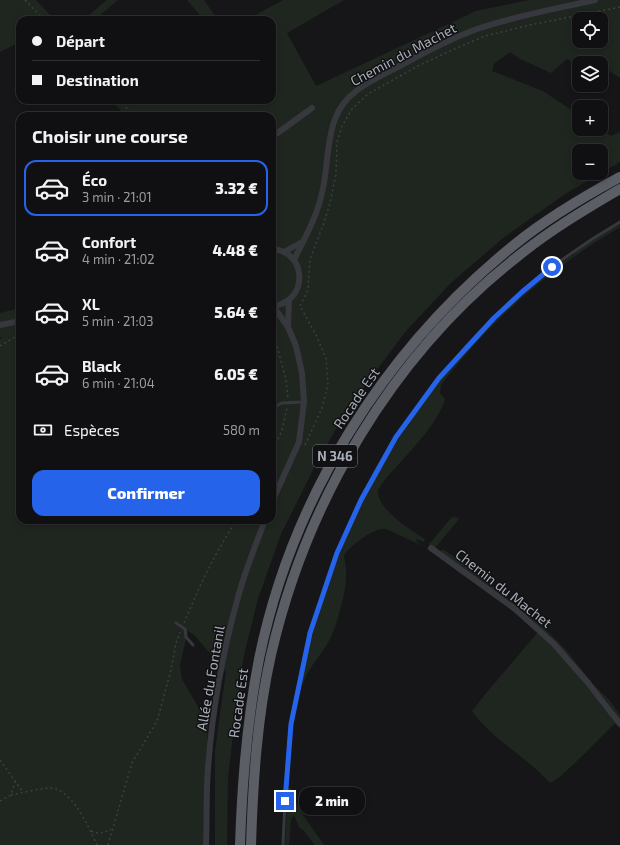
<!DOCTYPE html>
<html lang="fr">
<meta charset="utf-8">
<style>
body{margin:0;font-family:"Exo 2",sans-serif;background:#19191b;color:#f1f3f6;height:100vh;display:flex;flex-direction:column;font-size:15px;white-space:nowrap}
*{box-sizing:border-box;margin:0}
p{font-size:13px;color:#9c9d9f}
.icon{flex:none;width:22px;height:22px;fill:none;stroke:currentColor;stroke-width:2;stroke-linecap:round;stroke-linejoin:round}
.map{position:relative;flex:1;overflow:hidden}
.panel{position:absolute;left:16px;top:112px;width:260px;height:412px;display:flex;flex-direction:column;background:#101012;border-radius:12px;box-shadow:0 2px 6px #0003,0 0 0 1px #303032}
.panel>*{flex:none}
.top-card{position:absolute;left:16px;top:16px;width:260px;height:88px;border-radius:12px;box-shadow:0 2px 6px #0003,0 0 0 1px #303032;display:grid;align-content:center;height:88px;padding:0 16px;background:#101012}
.tools{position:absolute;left:572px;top:12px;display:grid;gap:8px}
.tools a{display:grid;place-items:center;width:36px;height:36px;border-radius:8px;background:#101012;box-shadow:0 2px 6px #0003,0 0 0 1px #303032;font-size:20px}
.end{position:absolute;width:18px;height:18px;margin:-9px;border:5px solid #2563eb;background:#fff;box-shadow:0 0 0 2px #fff}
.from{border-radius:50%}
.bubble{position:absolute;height:28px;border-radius:12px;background:#101012;box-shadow:0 2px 6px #0003,0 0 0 1px #303032;font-size:13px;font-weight:800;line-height:28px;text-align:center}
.top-card b{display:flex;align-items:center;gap:14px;height:38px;font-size:15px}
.top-card b+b{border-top:1px solid #303032}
.top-card i{width:10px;height:10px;background:#f1f3f6}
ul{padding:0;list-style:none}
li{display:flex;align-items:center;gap:12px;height:56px;margin:0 8px 6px;padding:0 8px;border:2px solid transparent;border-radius:12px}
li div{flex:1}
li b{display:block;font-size:15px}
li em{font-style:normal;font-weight:800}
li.current{border-color:#2563eb}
li>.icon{width:36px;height:36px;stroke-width:1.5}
h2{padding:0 16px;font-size:18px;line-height:48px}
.pay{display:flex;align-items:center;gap:10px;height:44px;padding:0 16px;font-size:15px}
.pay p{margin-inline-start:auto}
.primary-button{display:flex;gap:8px;margin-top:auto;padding:8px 16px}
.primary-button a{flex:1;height:46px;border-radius:12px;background:#2563eb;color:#fff;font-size:16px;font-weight:800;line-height:46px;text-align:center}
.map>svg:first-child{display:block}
.green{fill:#1e261f;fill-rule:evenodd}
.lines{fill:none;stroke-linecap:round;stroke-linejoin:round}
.path{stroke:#3d3f44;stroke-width:1.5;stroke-dasharray:2 3;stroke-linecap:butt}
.service{stroke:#37383d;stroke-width:3}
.minor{stroke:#37383d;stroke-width:6}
.trunk{stroke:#5b5e65;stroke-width:10}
.route{stroke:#2563eb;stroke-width:5}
.labels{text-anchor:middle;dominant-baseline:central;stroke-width:3;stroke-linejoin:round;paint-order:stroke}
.shield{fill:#111113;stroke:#7b7e86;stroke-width:1}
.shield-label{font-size:13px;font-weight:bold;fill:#a8adb8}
.street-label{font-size:14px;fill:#a8adb8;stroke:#111113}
</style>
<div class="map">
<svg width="620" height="845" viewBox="0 0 620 845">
<rect width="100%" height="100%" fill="#161618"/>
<!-- green -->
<g class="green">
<polygon points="1,0 36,0 55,20 20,20 20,42 0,52 0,1"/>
<polygon points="107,0 118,0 94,20 83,20"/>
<polygon points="187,0 204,0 218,20 204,20"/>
<path d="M283 0H344L287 33 316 86 476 11 529 0H620V78L602 66H601V63H579V67L567 59 551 73 520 59 510 52 494 64 492 71 543 91 579 115V129H600L611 136 620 132V162L601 173V151H579V173H601L565 194 503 238 451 283 406 331 346 411 315 466 281 534 258 599 244 655 237 701 228 778 227 845H215V750L226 672 194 635 188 631 180 665 182 679 208 724 203 845H0V339L2 338 0 337V313L20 308V520H272V116H126L111 100H272V20H246ZM579 19H601V41H579Z"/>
<path d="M620 224V227C550 268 490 321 441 385L440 393 445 399C437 424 415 446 398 465 391 473 381 482 378 492 379 511 411 530 425 539L424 542 416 539 417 542 432 551 515 612 547 639 620 726V728L617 723 612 726C602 736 559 781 550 783 544 777 539 771 532 766 514 750 485 731 472 711L487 692 538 632C519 613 493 596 472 581 466 576 458 574 454 568L425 547 386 529C374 527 351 546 344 555 345 563 347 571 346 579 346 591 336 629 330 639 322 655 308 667 303 684H302C307 648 318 614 330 580 351 519 380 463 417 411 427 397 436 382 447 369 477 334 511 302 548 274 571 255 594 238 620 224Z"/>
<polygon points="452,517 460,518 435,548 429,544"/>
<polygon points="443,549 466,565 543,627 566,650 594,685 610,701 620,715 620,720 608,703 562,650 440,552"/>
<path d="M288 788H291C296 809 312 827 324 845H315L303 830 299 827 294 815 291 819 289 845H285Z"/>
</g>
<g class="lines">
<!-- path -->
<g class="path">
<polyline points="25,0 44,20"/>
<polyline points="119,100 134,116"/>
<polyline points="272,327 286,380 288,399"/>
<polyline points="0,346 20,334"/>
<polyline points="305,445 322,408 328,385 326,358 316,335 300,306 308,290 310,259 324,223 330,203 336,174 337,142 342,126 352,109 368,94 416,67 450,51 485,36 530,25 620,7"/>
<polyline points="272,453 282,430 287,408"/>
<path d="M184 623C200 585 214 554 237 520"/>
<polyline points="0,760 23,792"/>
<path d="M11 795C22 793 41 788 50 788 72 788 89 828 97 845"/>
<polyline points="0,801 11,795 15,782"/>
<path d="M91 831C99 834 104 833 111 829"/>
<polyline points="108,845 132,763 157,721 171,670 176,643 180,632"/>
</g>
<!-- service -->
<g class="service">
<polyline points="272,408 282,403 304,402"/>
<polyline points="176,623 185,629 186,637 193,645"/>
<path d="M283 845C284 816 286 788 288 759 289 747 289 734 291 722 302 665 316 607 337 553 391 416 492 296 620 222"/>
</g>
<!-- minor -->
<g class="minor">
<polyline points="272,137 312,108"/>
<path d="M272 249C308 251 309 303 272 306"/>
<polyline points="284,252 302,242"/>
<path d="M294 260C304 239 317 217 322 193 328 169 326 143 335 119 345 92 371 81 396 68 422 54 449 39 477 29 515 16 555 9 595 0"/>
<polyline points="0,325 20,321"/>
<polyline points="288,327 289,300"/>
<polyline points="272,502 299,442 304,402 302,373 296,346 288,327 273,306"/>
<polyline points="431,548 515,609 554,644 588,683 620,724"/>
<path d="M206 845C207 820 206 794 208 769 212 712 222 655 237 601 244 573 255 547 265 520"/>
</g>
<!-- trunk -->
<g class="trunk">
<path d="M240 845C242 783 247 720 259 659 292 497 385 349 514 245 547 218 583 197 620 177"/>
<path d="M251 845C253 782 257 717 271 655 306 502 392 355 517 257 549 231 584 210 620 189"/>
</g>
</g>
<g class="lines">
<!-- route -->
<polyline class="route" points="285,801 291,724 310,633 337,553 361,500 396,437 439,378 494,318 522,292 552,267"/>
</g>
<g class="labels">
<!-- shield labels -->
<rect class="shield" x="313" y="445" width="44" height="22" rx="3"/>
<g class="shield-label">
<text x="335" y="456">N 346</text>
</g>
<!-- street labels -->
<g class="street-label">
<text transform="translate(403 54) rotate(-28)">Chemin du Machet</text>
<text transform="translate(356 398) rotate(-56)">Rocade Est</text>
<text transform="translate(504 588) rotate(38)">Chemin du Machet</text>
<text transform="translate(210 678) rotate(-80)">Allée du Fontanil</text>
<text transform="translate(238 703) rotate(-82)">Rocade Est</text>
</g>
</g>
</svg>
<div class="tools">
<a><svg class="icon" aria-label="locate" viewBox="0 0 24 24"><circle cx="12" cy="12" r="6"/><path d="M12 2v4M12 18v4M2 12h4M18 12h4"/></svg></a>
<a><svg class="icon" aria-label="layers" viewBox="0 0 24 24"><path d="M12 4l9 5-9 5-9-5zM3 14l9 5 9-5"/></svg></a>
<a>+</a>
<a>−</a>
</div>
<i class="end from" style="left:552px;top:267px"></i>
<i class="end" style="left:285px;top:801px"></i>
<div class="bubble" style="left:299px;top:787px;width:66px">2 min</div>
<div class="top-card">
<b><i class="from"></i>Départ</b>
<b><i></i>Destination</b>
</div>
<section class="panel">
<h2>Choisir une course</h2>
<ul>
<li class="current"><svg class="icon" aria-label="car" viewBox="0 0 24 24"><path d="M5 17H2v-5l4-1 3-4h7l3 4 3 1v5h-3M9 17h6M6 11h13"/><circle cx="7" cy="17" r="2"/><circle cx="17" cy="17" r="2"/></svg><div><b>Éco</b><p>3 min · 21:01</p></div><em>3.32 €</em></li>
<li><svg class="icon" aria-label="car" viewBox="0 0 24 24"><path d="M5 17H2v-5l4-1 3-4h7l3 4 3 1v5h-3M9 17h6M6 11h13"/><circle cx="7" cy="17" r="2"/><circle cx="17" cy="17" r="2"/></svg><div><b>Confort</b><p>4 min · 21:02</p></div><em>4.48 €</em></li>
<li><svg class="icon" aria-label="car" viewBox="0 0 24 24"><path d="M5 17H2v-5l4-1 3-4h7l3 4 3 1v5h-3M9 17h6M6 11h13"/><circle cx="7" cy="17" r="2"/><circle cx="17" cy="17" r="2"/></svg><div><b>XL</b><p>5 min · 21:03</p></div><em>5.64 €</em></li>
<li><svg class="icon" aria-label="car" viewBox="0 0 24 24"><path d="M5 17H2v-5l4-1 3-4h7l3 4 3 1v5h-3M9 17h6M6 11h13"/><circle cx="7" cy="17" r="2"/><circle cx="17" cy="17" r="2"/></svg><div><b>Black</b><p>6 min · 21:04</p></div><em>6.05 €</em></li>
</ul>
<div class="pay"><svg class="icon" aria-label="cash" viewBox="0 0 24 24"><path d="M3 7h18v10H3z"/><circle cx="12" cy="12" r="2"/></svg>Espèces<p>580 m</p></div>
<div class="primary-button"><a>Confirmer</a></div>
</section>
</div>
